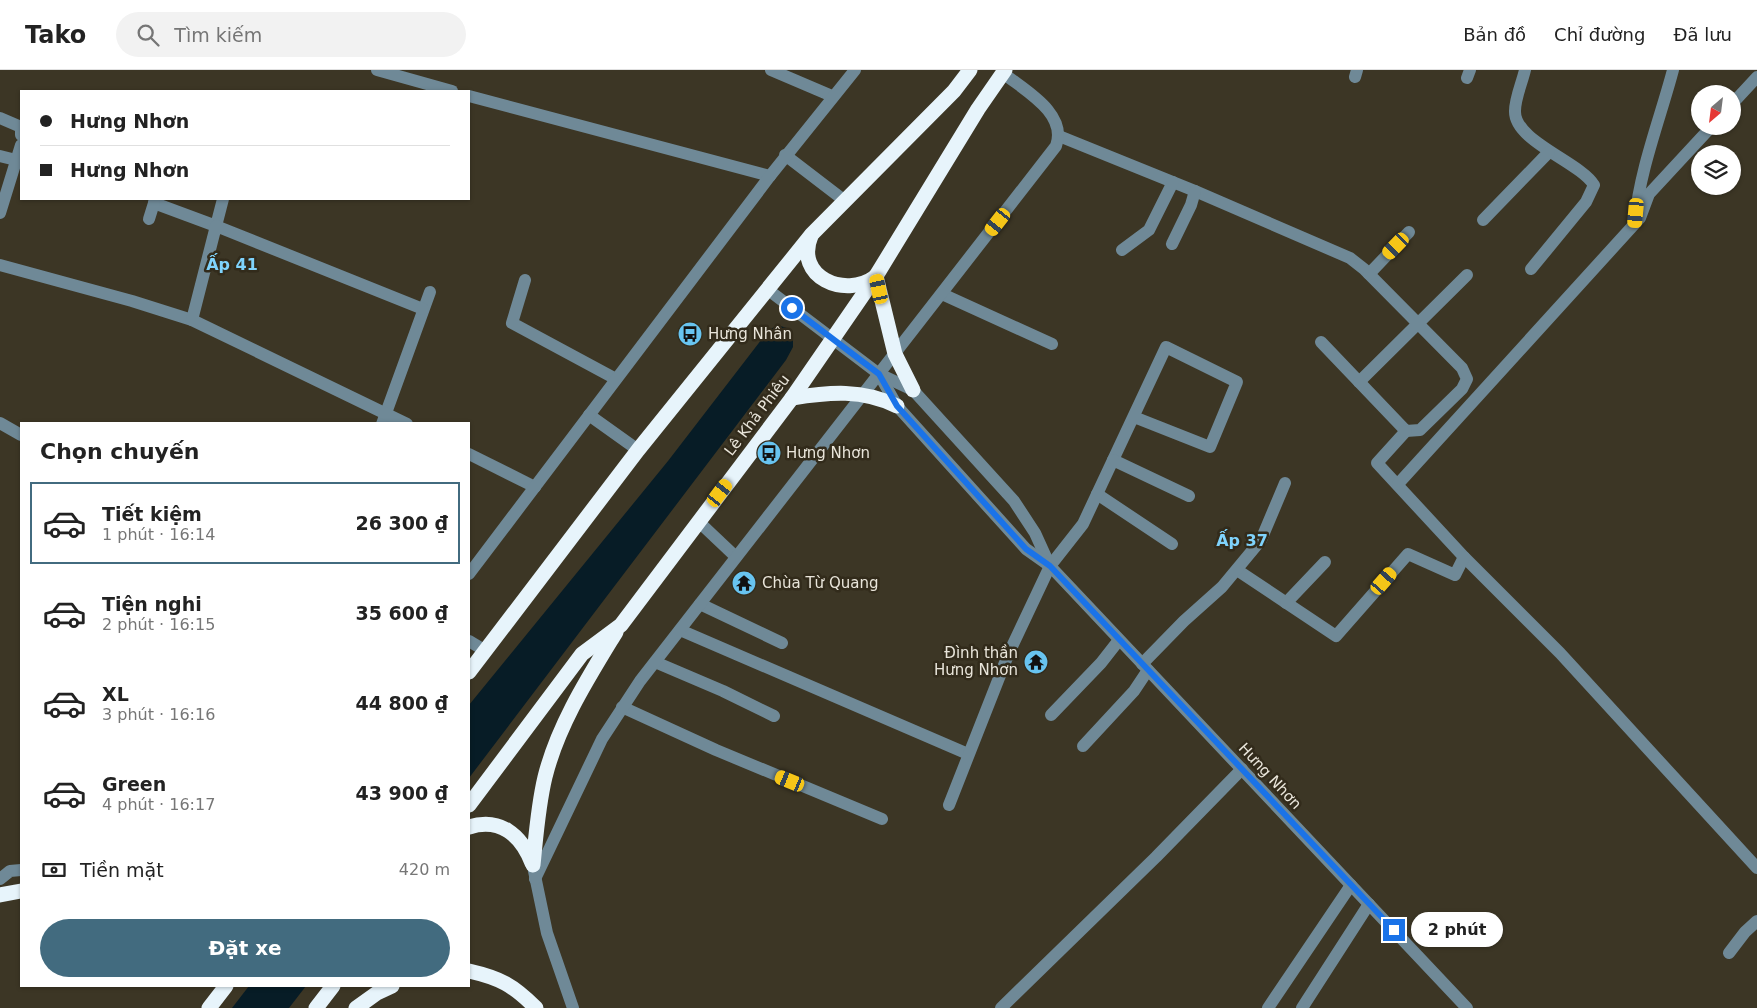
<!DOCTYPE html>
<html lang="vi">
<meta charset="utf-8">
<style>
body{margin:0;font-family:"DejaVu Sans",sans-serif;background:#f2f2f2;color:#222;height:100vh;display:flex;flex-direction:column;font-size:19px;white-space:nowrap}
*{box-sizing:border-box;margin:0}
p{font-size:16px;color:#767676}
.icon{flex:none;width:28px;height:28px;fill:none;stroke:currentColor;stroke-width:2;stroke-linecap:round;stroke-linejoin:round}
.map{position:relative;flex:1;overflow:hidden}
.details{position:absolute;left:20px;top:352px;width:450px;height:565px;display:flex;flex-direction:column;background:#fff;border-radius:0px;box-shadow:0 1px 4px #0004}
.details>*{flex:none}
.hud{position:absolute;left:20px;top:20px;width:450px;height:110px;border-radius:0px;box-shadow:0 1px 4px #0004;display:grid;align-content:center;height:110px;padding:0 20px;background:#fff}
.needle{width:32px;rotate:208deg}
.buttons{position:absolute;left:1691px;top:15px;display:grid;gap:10px}
.buttons a{display:grid;place-items:center;width:50px;height:50px;border-radius:50%;background:#fff;box-shadow:0 1px 4px #0004;font-size:25px}
.end{position:absolute;width:22px;height:22px;margin:-11px;border:6px solid #1a73e8;background:#fff;box-shadow:0 0 0 2px #fff}
.from{border-radius:50%}
.bubble{position:absolute;height:35px;border-radius:18px;background:#fff;box-shadow:0 1px 4px #0004;font-size:16px;font-weight:700;line-height:35px;text-align:center}
.car{position:absolute;width:15px;height:30px;margin:-15px -8px;border-radius:6px;box-shadow:0 0 4px 1px #0007;background:linear-gradient(#f5c518 24%,#345 0 40%,#f5c518 0 76%,#345 0 86%,#f5c518 0)}
.hud b{display:flex;align-items:center;gap:18px;height:48px;font-size:19px}
.hud b+b{border-top:1px solid #e0e0e0}
.hud i{width:12px;height:12px;background:#222}
ul{padding:0;list-style:none}
li{display:flex;align-items:center;gap:15px;height:82px;margin:0 10px 8px;padding:0 10px;border:2px solid transparent;border-radius:0px}
li div{flex:1}
li b{display:block;font-size:19px}
li em{font-style:normal;font-weight:700}
li.active{border-color:#426b7f}
li>.icon{width:45px;height:45px;stroke-width:1.5}
h2{padding:0 20px;font-size:22px;line-height:60px}
.pay{display:flex;align-items:center;gap:12px;height:55px;padding:0 20px;font-size:19px}
.pay p{margin-inline-start:auto}
.primary-button{display:flex;gap:10px;margin-top:auto;padding:10px 20px}
.primary-button a{flex:1;height:58px;border-radius:30px;background:#426b7f;color:#fff;font-size:20px;font-weight:700;line-height:58px;text-align:center}
header{display:flex;align-items:center;gap:30px;box-sizing:border-box;height:70px;padding:0 25px;background:#fff;border-bottom:1px solid #e0e0e0}
header strong{font-size:24px}
nav{display:flex;gap:28px;margin-inline-start:auto;font-size:18px}
.search{width:350px;height:45px;background:#f2f2f2;display:flex;align-items:center;gap:12px;box-sizing:border-box;padding:0 18px;border-radius:28px;color:#767676;font-size:19px}
.map>svg:first-child{display:block}
.water{fill:#071c26}
.lines{fill:none;stroke-linecap:round;stroke-linejoin:round}
.minor{stroke:#6f8997;stroke-width:12}
.highway{stroke:#e7f4fb;stroke-width:15}
.route{stroke:#1a73e8;stroke-width:6}
.labels{text-anchor:middle;dominant-baseline:central;stroke-width:5;stroke-linejoin:round;paint-order:stroke}
.poi-label{font-size:15px;fill:#e9e5da;stroke:#322b1b;text-anchor:start}
.street-label{font-size:15px;fill:#e9e5da;stroke:#322b1b}
.neighbourhood-label{font-size:16px;font-weight:bold;fill:#7fd3fc;stroke:#322b1b}
</style>
<header>
<strong>Tako</strong>
<div class="search"><svg class="icon" aria-label="search" viewBox="0 0 24 24"><circle cx="10" cy="10" r="6"/><path d="M15 15l6 6"/></svg>Tìm kiếm</div>
<nav><a>Bản đồ</a><a>Chỉ đường</a><a>Đã lưu</a></nav>
</header>
<div class="map">
<svg width="1757" height="938" viewBox="0 0 1757 938">
<rect width="100%" height="100%" fill="#3c3625"/>
<!-- water -->
<g class="water">
<polygon points="777,255 787,258 793,265 793,277 786,290 469,708 469,635 668,391 768,261"/>
<polygon points="249,916 306,916 289,938 232,938"/>
</g>
<g class="lines">
<!-- minor -->
<g class="minor">
<polyline points="377,0 452,21"/>
<polyline points="771,0 832,26"/>
<path d="M1525 0C1522 13 1515 28 1515 41 1514 71 1580 92 1594 115L1586 132 1531 199"/>
<polyline points="1355,7 1357,0"/>
<polyline points="1467,8 1470,0"/>
<polyline points="469,26 770,106"/>
<polyline points="1732,34 1757,7"/>
<polyline points="0,48 21,57 21,65"/>
<polyline points="1059,66 1195,121 1350,188 1364,199 1462,298 1467,309 1462,319 1420,360 1406,361 1321,272"/>
<polyline points="785,85 845,131"/>
<polyline points="0,86 16,90"/>
<polyline points="155,129 154,133 216,156 223,129"/>
<polyline points="0,143 21,75"/>
<polyline points="149,149 154,133"/>
<polyline points="1483,150 1549,82"/>
<path d="M1635 150C1640 99 1660 49 1673 0"/>
<polyline points="1172,174 1191,135 1195,121"/>
<polyline points="1122,180 1149,160 1173,112"/>
<polyline points="0,195 132,231 192,250"/>
<polyline points="1369,204 1409,162"/>
<polyline points="525,210 512,253 616,309"/>
<polyline points="767,219 879,304 913,320 1014,431 1035,463 1050,496"/>
<polyline points="942,224 1052,274"/>
<polyline points="879,304 897,336 1026,479 1050,496 1467,938"/>
<polyline points="1359,312 1467,205"/>
<polyline points="589,345 638,380"/>
<polyline points="0,353 21,365"/>
<polyline points="382,354 430,222"/>
<polyline points="407,354 192,250 216,156 423,239"/>
<polyline points="1406,361 1377,393 1464,487 1560,583 1757,798"/>
<polyline points="469,384 535,417"/>
<polyline points="1113,390 1166,277 1237,312 1210,377 1134,347"/>
<polyline points="1398,414 1640,148 1649,124 1712,56"/>
<polyline points="1097,424 1172,474"/>
<polyline points="699,452 736,487"/>
<polyline points="1237,500 1336,566 1408,484 1455,505 1464,487"/>
<polyline points="469,504 770,106 855,0"/>
<polyline points="1286,533 1325,492"/>
<polyline points="700,534 782,573"/>
<polyline points="680,560 968,684"/>
<polyline points="469,571 484,580"/>
<polyline points="655,592 723,621 774,646"/>
<polyline points="1142,594 1184,551 1222,517 1261,470 1285,413"/>
<polyline points="622,637 716,680 882,749"/>
<polyline points="1051,645 1101,593 1119,570"/>
<polyline points="1083,676 1134,621 1148,600"/>
<polyline points="949,735 1008,585 1050,496 1083,454 1113,390 1189,426"/>
<polyline points="534,801 547,863 573,938"/>
<polyline points="0,809 10,801 21,800"/>
<path d="M535 809 602 669 640 611 1056 76C1068 43 1024 20 1003 3"/>
<polyline points="1729,883 1745,862 1757,851"/>
<polyline points="1001,938 1156,787 1242,699"/>
<polyline points="1268,938 1351,815"/>
<polyline points="1302,938 1369,834"/>
</g>
<!-- highway -->
<g class="highway">
<path d="M811 166C794 207 845 229 875 207"/>
<polyline points="876,206 895,284 913,320"/>
<path d="M792 328C830 322 862 319 897 336"/>
<polyline points="469,602 638,380 812,164 954,21 970,0"/>
<polyline points="469,735 582,584 621,555 792,328 876,206 978,39 1005,0"/>
<path d="M469 757C500 747 521 765 532 793"/>
<path d="M533 795C536 766 538 736 545 707 558 655 588 608 616 562"/>
<polyline points="0,825 21,821"/>
<path d="M469 901C500 908 513 915 536 938"/>
<polyline points="209,938 226,916"/>
<polyline points="316,938 333,916"/>
<polyline points="356,938 377,923 392,916"/>
</g>
</g>
<g class="lines">
<!-- route -->
<polyline class="route" points="792,238 879,304 897,336 1026,479 1050,496 1394,860"/>
</g>
<!-- icons -->
<defs>
<symbol id="bus-disc" viewBox="-11 -11 22 22"><circle r="9.5" fill="#68c4f0" stroke="#322b1b"/><path d="M-5-6H5V4H4V6H2V4H-2V6H-4V4H-5ZM-3.5-4V0h7V-4ZM-3.5 1.2v1.5H-2V1.2ZM2 1.2v1.5H3.5V1.2Z" fill="#111"/></symbol>
<symbol id="temple-disc" viewBox="-11 -11 22 22"><circle r="9.5" fill="#68c4f0" stroke="#322b1b"/><path d="M0-6L5-2H3V0L6.5 2.5H4V6H1.5V3h-3V6H-4V2.5H-6.5L-3 0V-2H-5Z" fill="#111"/></symbol>
</defs>
<g fill-rule="evenodd">
<use href="#bus-disc" x="676" y="250" width="28" height="28"/>
<use href="#bus-disc" x="755" y="369" width="28" height="28"/>
<use href="#temple-disc" x="730" y="499" width="28" height="28"/>
<use href="#temple-disc" x="1022" y="578" width="28" height="28"/>
</g>
<g class="labels">
<!-- poi labels -->
<g class="poi-label">
<text x="708" y="264">Hưng Nhân</text>
<text x="786" y="383">Hưng Nhơn</text>
<text x="762" y="513">Chùa Từ Quang</text>
<text x="1018" y="583" text-anchor="end">Đình thần<tspan x="1018" dy="17">Hưng Nhơn</tspan></text>
</g>
<!-- street labels -->
<g class="street-label">
<text transform="translate(757 345) rotate(-53)">Lê Khả Phiêu</text>
<text transform="translate(1270 706) rotate(47)">Hưng Nhơn</text>
</g>
<!-- neighbourhood labels -->
<g class="neighbourhood-label">
<text x="232" y="194">Ấp 41</text>
<text x="1242" y="470">Ấp 37</text>
</g>
</g>
</svg>
<div class="buttons">
<a><svg class="needle" viewBox="-14 -14 28 28"><path d="M0-13l5 13h-10z" fill="#e53935"/><path d="M0 13l5-13h-10z" fill="#767676"/></svg></a>
<a><svg class="icon" aria-label="layers" viewBox="0 0 24 24"><path d="M12 4l9 5-9 5-9-5zM3 14l9 5 9-5"/></svg></a>
</div>
<i class="end from" style="left:792px;top:238px"></i>
<i class="end" style="left:1394px;top:860px"></i>
<div class="bubble" style="left:1411px;top:842px;width:92px">2 phút</div>
<i class="car" style="left:1636px;top:143px;rotate:185deg"></i>
<i class="car" style="left:998px;top:152px;rotate:218deg"></i>
<i class="car" style="left:1396px;top:176px;rotate:224deg"></i>
<i class="car" style="left:879px;top:219px;rotate:348deg"></i>
<i class="car" style="left:720px;top:423px;rotate:37deg"></i>
<i class="car" style="left:1384px;top:511px;rotate:41deg"></i>
<i class="car" style="left:790px;top:711px;rotate:292deg"></i>
<div class="hud">
<b><i class="from"></i>Hưng Nhơn</b>
<b><i></i>Hưng Nhơn</b>
</div>
<section class="details">
<h2>Chọn chuyến</h2>
<ul>
<li class="active"><svg class="icon" aria-label="car" viewBox="0 0 24 24"><path d="M5 17H2v-5l4-1 3-4h7l3 4 3 1v5h-3M9 17h6M6 11h13"/><circle cx="7" cy="17" r="2"/><circle cx="17" cy="17" r="2"/></svg><div><b>Tiết kiệm</b><p>1 phút · 16:14</p></div><em>26 300 ₫</em></li>
<li><svg class="icon" aria-label="car" viewBox="0 0 24 24"><path d="M5 17H2v-5l4-1 3-4h7l3 4 3 1v5h-3M9 17h6M6 11h13"/><circle cx="7" cy="17" r="2"/><circle cx="17" cy="17" r="2"/></svg><div><b>Tiện nghi</b><p>2 phút · 16:15</p></div><em>35 600 ₫</em></li>
<li><svg class="icon" aria-label="car" viewBox="0 0 24 24"><path d="M5 17H2v-5l4-1 3-4h7l3 4 3 1v5h-3M9 17h6M6 11h13"/><circle cx="7" cy="17" r="2"/><circle cx="17" cy="17" r="2"/></svg><div><b>XL</b><p>3 phút · 16:16</p></div><em>44 800 ₫</em></li>
<li><svg class="icon" aria-label="car" viewBox="0 0 24 24"><path d="M5 17H2v-5l4-1 3-4h7l3 4 3 1v5h-3M9 17h6M6 11h13"/><circle cx="7" cy="17" r="2"/><circle cx="17" cy="17" r="2"/></svg><div><b>Green</b><p>4 phút · 16:17</p></div><em>43 900 ₫</em></li>
</ul>
<div class="pay"><svg class="icon" aria-label="cash" viewBox="0 0 24 24"><path d="M3 7h18v10H3z"/><circle cx="12" cy="12" r="2"/></svg>Tiền mặt<p>420 m</p></div>
<div class="primary-button"><a>Đặt xe</a></div>
</section>
</div>
